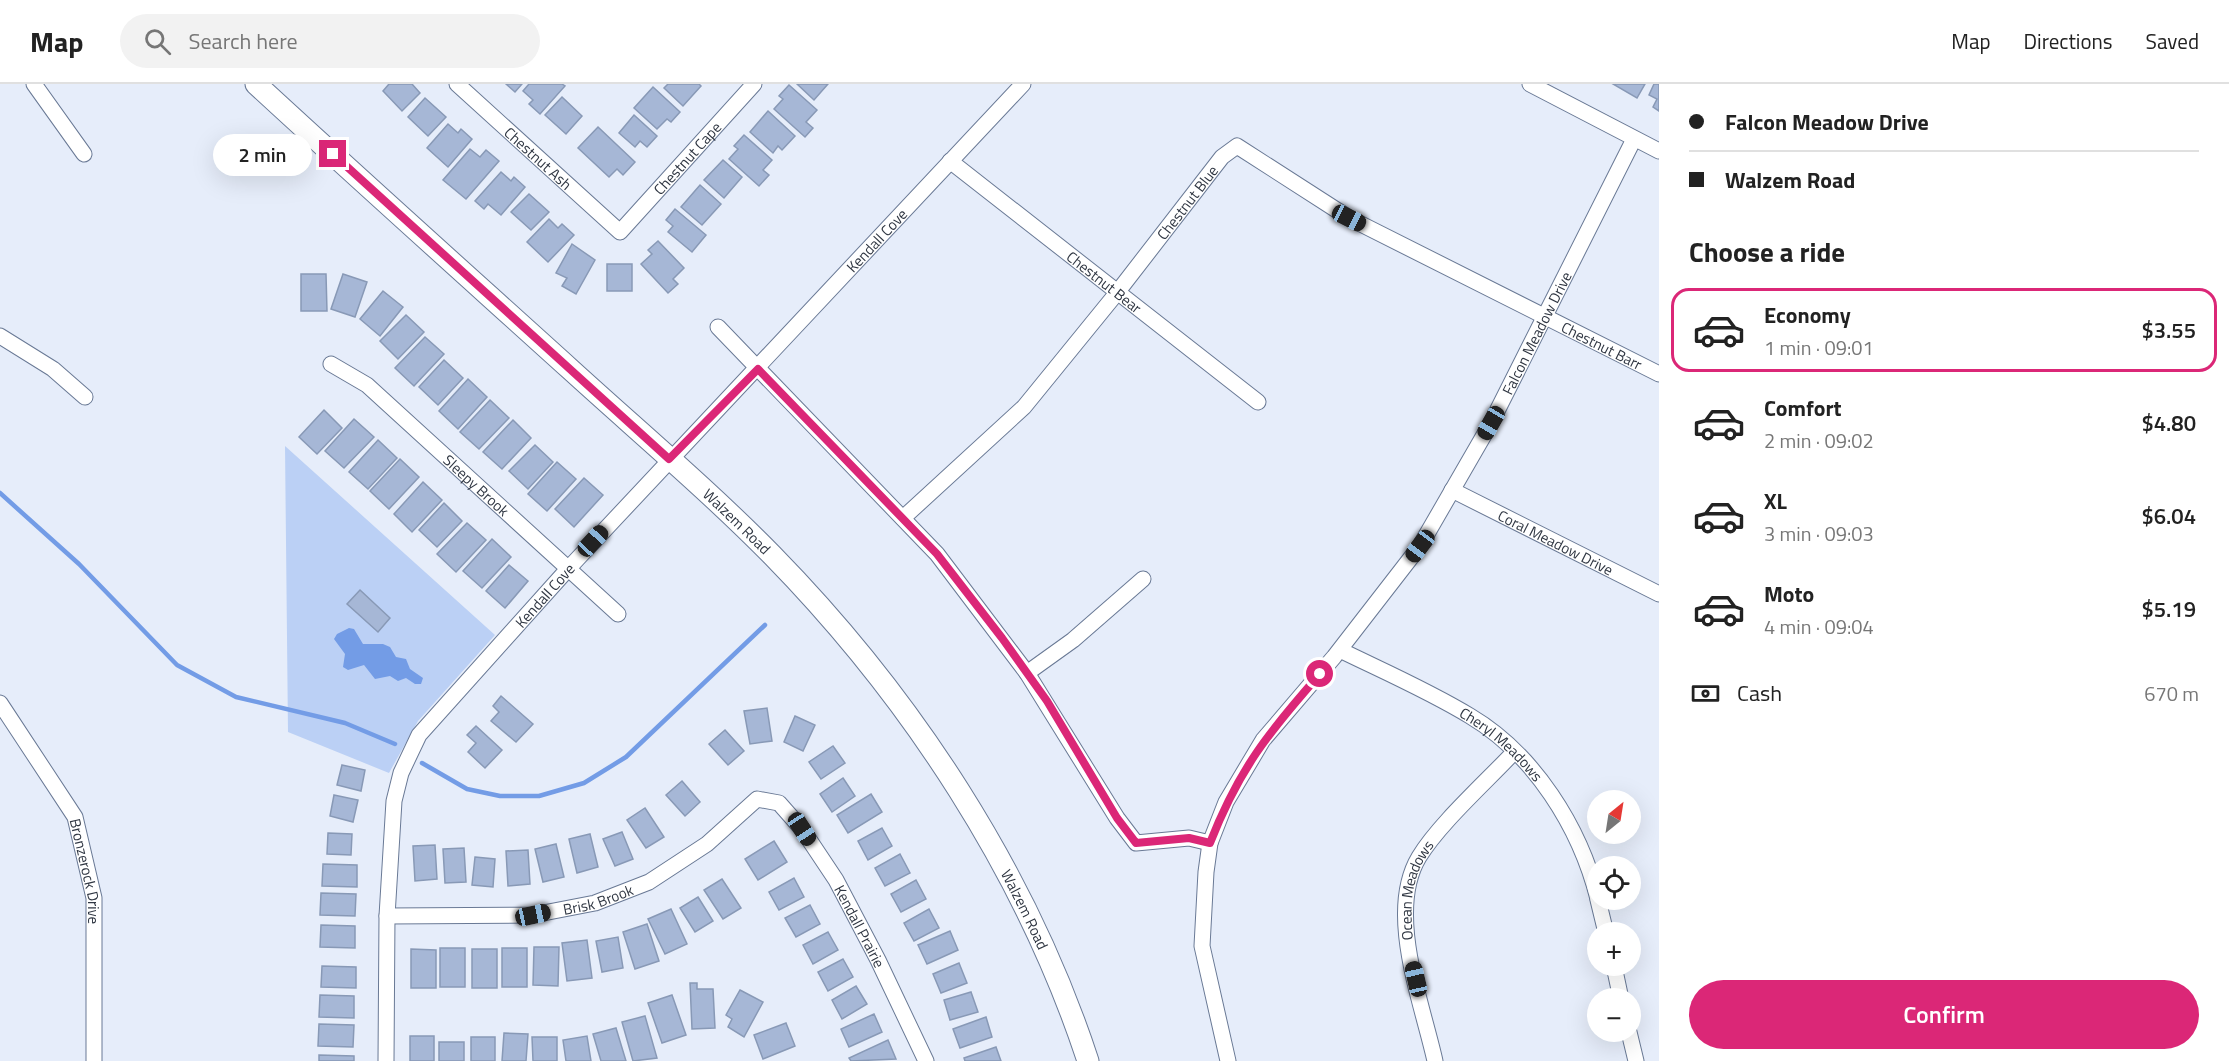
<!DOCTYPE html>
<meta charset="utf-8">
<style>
body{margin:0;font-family:"Titillium Web",sans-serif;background:#f2f2f2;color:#222;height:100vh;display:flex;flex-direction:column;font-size:22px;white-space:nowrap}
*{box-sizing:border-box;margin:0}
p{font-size:20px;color:#767676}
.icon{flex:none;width:33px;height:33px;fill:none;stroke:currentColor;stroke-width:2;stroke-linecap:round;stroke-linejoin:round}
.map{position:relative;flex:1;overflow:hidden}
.panel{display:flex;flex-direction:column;background:#fff;width:570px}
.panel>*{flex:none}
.hud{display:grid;align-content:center;height:132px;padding:0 30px;background:#fff}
.needle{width:39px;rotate:30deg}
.controls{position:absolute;left:1587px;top:706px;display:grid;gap:12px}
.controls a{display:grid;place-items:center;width:54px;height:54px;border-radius:50%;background:#fff;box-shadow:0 6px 24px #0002;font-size:30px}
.end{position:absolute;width:27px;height:27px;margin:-14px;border:8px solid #db2777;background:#fff;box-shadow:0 0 0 3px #fff}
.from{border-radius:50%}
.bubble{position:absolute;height:42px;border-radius:21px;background:#fff;box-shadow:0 6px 24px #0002;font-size:20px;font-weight:600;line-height:42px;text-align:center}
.car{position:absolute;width:18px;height:36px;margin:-18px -9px;border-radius:8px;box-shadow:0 0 4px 2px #0007;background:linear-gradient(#222 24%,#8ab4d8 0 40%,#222 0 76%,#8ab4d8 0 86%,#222 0)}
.hud b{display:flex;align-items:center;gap:21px;height:57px;font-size:22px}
.hud b+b{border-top:2px solid #e0e0e0}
.hud i{width:15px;height:15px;background:#222}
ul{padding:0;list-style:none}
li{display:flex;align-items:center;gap:18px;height:84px;margin:0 12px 9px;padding:0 18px;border:3px solid transparent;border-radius:18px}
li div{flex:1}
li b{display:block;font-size:22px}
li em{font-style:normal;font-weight:600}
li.selected{border-color:#db2777}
li>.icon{width:54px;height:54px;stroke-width:1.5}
h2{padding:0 30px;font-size:27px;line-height:72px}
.pay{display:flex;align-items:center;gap:15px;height:66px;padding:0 30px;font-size:22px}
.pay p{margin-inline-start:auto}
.action{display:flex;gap:12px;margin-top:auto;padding:12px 30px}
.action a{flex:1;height:69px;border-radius:36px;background:#db2777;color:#fff;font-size:24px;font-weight:600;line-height:69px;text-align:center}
header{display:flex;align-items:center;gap:36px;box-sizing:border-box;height:84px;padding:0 30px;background:#fff;border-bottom:2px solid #e0e0e0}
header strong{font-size:28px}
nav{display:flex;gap:33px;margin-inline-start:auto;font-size:21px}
.search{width:420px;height:54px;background:#f2f2f2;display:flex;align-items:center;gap:15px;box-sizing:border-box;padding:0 21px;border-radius:33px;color:#767676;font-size:22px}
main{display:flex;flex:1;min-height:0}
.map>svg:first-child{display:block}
.green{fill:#bbd0f5}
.water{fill:#739ce6}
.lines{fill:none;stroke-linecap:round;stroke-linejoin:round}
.stream{stroke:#739ce6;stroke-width:4.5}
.building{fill:#a6b7d6;stroke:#8899b6;stroke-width:1.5}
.street-casing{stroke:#697995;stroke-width:17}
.secondary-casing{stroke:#697995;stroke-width:23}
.street{stroke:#fff;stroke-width:15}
.secondary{stroke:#fff;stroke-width:21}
.route{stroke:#db2777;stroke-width:8}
.labels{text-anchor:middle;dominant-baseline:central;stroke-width:5;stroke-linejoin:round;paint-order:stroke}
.street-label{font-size:15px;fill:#2f3642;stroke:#fff}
</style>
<header>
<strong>Map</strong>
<div class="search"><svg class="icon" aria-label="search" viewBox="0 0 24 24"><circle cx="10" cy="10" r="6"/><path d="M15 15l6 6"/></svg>Search here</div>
<nav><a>Map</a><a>Directions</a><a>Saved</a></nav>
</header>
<main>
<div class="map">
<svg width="1659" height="977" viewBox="0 0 1659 977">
<rect width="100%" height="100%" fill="#e6edfa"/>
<!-- green -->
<polygon class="green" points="285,362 495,551 418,637 389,689 288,648"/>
<!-- water -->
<polygon class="water" points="349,544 354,545 363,560 383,560 390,563 396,573 406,575 410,585 423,594 421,600 415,600 406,594 398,597 390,592 375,595 364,581 348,586 343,583 345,570 334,555 337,550"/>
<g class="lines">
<!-- stream -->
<g class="stream">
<polyline points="0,409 79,480 177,581 236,613 345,639 395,660"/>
<polyline points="422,679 467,705 500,712 539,712 584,699 626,673 765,541"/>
</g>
</g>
<!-- building -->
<g class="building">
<polygon points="389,0 412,0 420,9 402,27 383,7"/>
<polygon points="506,0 522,0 515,8"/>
<polygon points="529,0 562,0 565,2 540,30 529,20 533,16 523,7"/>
<polygon points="668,0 699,0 701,2 683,22 664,4"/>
<polygon points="797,0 828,0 814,16"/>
<polygon points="1613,0 1645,0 1637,14"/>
<polygon points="1654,0 1659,0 1659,27 1653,23 1657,15 1649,11"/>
<polygon points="789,1 817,26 806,38 813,44 805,53 774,25 783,15 779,12"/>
<polygon points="653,3 680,28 671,38 667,35 657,45 634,24"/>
<polygon points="562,13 582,32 566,50 545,31"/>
<polygon points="425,14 446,33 428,52 408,33"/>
<polygon points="768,27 795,52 782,66 778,62 773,69 750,48"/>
<polygon points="634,31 657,52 647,63 640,57 635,63 619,49"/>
<polygon points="448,40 458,49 461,45 472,55 448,83 427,64"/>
<polygon points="598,43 635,78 623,91 617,85 609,93 578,64"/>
<polygon points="744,51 772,76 763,86 769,91 759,102 729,75 738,65 734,62"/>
<polygon points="470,65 480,73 486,66 499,77 466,115 443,96"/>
<polygon points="723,76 742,93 724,114 704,96"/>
<polygon points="501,88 511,97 514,93 525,103 501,131 488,120 484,125 475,117"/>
<polygon points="700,101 721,120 702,141 681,123"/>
<polygon points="529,110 549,128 531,146 511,128"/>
<polygon points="675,125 706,151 692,168 668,148 673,142 666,136"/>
<polygon points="549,135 558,144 562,140 574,151 548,178 527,158"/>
<polygon points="658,157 684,184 673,195 678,200 668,209 641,180 652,170 648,166"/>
<polygon points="572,160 595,176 576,210 562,202 567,194 556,189"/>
<rect x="607" y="180" width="25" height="27"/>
<polygon points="301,190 326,190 327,227 301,227"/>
<polygon points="343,190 367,198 355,233 331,225"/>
<polygon points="383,207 403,223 380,252 360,235"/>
<polygon points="406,231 424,248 398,275 380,257"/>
<polygon points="425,253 444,270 414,302 395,284"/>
<polygon points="444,276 463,294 438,321 419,303"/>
<polygon points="468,295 487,313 458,345 439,327"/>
<polygon points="490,316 509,334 479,365 460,348"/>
<polygon points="324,326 342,344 317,370 299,353"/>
<polygon points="354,335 374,353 344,384 325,367"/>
<polygon points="513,336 531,354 502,385 483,368"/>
<polygon points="378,356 397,374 368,405 349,388"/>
<polygon points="535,361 553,378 528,405 509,387"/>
<polygon points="400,375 419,393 389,425 370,407"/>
<polygon points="557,378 576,395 547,427 528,410"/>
<polygon points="584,394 603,411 574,443 555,425"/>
<polygon points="423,398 442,416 412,448 394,430"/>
<polygon points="444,419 462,437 437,463 419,446"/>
<polygon points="467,439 486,456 456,488 437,470"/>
<polygon points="492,455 511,473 482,504 463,487"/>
<polygon points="509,481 528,497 505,524 486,507"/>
<polygon points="360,506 390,534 378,548 347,520"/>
<polygon points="501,612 533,640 516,658 491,637 499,628 493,622"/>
<polygon points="767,624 772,657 750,660 744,627"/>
<polygon points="795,632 815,641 803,667 784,658"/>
<polygon points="476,642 502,666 485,684 468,668 476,659 467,651"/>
<polygon points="725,646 744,667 728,681 709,660"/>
<polygon points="833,662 845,679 821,695 809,678"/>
<polygon points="342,681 365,686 361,707 337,701"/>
<polygon points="843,694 855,712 832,728 820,710"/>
<polygon points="682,697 700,718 685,732 666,711"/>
<polygon points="871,710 882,728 848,749 837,731"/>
<polygon points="334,711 358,716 353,738 330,732"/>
<polygon points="645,724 664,753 646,764 627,736"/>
<polygon points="882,744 892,762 868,776 858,757"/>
<polygon points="622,748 633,775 615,782 603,755"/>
<polygon points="328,749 352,750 351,771 327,770"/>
<polygon points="590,750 598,783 577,789 569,755"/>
<polygon points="774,757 787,778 758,796 745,775"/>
<polygon points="556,760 564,793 543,798 535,765"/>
<polygon points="435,761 437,795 415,797 413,762"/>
<polygon points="464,764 466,798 445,799 443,765"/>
<polygon points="528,766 530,800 508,802 506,767"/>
<polygon points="900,770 910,789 885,802 875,784"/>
<polygon points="475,773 495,775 493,803 472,801"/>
<polygon points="323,780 357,781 357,803 322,802"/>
<polygon points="794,794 804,813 779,826 769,808"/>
<polygon points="722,795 741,824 723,835 704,806"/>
<polygon points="916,796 926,815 901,828 891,810"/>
<polygon points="321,809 356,810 355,832 320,831"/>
<polygon points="698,813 713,837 695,848 680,824"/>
<polygon points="810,821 820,840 796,853 785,834"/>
<polygon points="671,825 687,860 665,870 648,835"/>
<polygon points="929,825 939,844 914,857 904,839"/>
<polygon points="647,840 659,877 635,885 623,848"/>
<polygon points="321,841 355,842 355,864 320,863"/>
<polygon points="950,847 958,866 927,880 918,861"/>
<polygon points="828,848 838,866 813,880 803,861"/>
<polygon points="618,853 623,884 602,888 596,857"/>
<polygon points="587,856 592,894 567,897 562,859"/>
<polygon points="534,863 559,863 558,902 533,901"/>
<rect x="440" y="864" width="25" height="39"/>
<rect x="502" y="864" width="25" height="39"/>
<polygon points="411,865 436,866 436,904 411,904"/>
<rect x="472" y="865" width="25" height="39"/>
<polygon points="843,875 853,893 828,907 818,888"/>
<polygon points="959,879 967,899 941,909 933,890"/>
<polygon points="322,882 356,883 356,904 321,903"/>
<polygon points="690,899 697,899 697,905 713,905 715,944 692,945"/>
<polygon points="856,902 867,920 842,935 832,916"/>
<polygon points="740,906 763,918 744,953 728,943 732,935 726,931"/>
<polygon points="971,908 978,928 950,936 944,916"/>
<polygon points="320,911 354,912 354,934 319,933"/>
<polygon points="672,911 686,951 662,959 648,919"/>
<polygon points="874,930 882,948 849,963 841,945"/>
<polygon points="645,932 657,974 633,977 622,938"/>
<polygon points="986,933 992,953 960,964 953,945"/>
<polygon points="786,939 795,962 763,975 754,951"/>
<polygon points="319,940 354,941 353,963 318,962"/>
<polygon points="616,944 626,977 601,977 593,950"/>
<polygon points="504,949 528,950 526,977 502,977"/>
<rect x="410" y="952" width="24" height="25"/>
<polygon points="587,952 591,977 566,977 563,956"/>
<rect x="471" y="953" width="24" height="24"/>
<polygon points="532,953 557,953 557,977 533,977"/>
<polygon points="888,956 896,975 851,977 849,974"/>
<rect x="439" y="958" width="25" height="19"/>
<polygon points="996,963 1001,977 965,977 964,974"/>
<polygon points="319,971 354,972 354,977 319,977"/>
</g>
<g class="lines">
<defs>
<g id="street">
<polyline points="34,0 84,70"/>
<path id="s1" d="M457 0 620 148 754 0"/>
<polyline points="1530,0 1659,67"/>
<path id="s2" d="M950 77 1258 318"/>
<polyline points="718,243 937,470 1027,589 1117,734 1136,759 1189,754 1210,759"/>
<polyline points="0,252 53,285 85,313"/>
<path id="s3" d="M331 280 367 301 618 530"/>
<path id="s4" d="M1452 406 1659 510"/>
<path id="s5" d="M903 434 1024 323 1116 210 1222 73 1237 62 1349 134 1659 290"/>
<path id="s6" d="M1340 566C1383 587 1429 607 1470 632 1534 670 1580 743 1598 815"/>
<polyline points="1027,589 1073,556 1143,495"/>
<path id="s7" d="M0 619 75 733 94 814V977"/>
<polyline points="1598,816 1606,849"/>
<path id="s8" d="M387 832 533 831 595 819 649 798 707 760 757 715 779 719 802 745 836 796 878 876 926 977"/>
<polyline points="1614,882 1621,915"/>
<polyline points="1629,948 1636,977"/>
<path id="s9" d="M386 977 387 832 394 717 401 689 419 651 567 486 1023 0"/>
<path id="s10" d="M1228 977 1202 862 1206 788 1210 759 1226 718 1263 656 1334 573 1420 462 1491 339 1634 55"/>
<path id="s11" d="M1435 977C1422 918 1386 828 1419 773 1439 740 1486 698 1514 668"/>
</g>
<g id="secondary">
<path id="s12" d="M256 0C360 96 465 190 570 285 638 347 708 406 772 471 911 613 1026 788 1088 977"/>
</g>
</defs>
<!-- street casing -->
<use href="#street" class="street-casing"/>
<!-- secondary casing -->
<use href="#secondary" class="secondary-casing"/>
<!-- street -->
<use href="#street" class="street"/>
<!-- secondary -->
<use href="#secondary" class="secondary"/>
</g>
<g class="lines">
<!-- route -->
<path class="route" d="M333 70 669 375 758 285 937 470 1002 554 1047 617 1117 734 1136 759 1189 754 1210 759C1239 685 1268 649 1320 590"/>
</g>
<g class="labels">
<!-- street labels -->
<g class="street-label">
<text stroke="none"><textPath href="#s1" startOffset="110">Chestnut Ash</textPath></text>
<text stroke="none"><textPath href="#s1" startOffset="320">Chestnut Cape</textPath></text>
<text stroke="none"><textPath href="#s5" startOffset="426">Chestnut Blue</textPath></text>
<text stroke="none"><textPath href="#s9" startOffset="1005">Kendall Cove</textPath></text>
<text stroke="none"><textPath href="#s2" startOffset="196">Chestnut Bear</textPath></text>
<text stroke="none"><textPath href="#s10" startOffset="830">Falcon Meadow Drive</textPath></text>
<text stroke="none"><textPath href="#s5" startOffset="918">Chestnut Barr</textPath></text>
<text stroke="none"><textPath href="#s3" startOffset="190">Sleepy Brook</textPath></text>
<text stroke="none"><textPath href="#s12" startOffset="650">Walzem Road</textPath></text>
<text stroke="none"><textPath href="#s4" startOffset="116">Coral Meadow Drive</textPath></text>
<text stroke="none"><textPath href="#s9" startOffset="519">Kendall Cove</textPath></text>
<text stroke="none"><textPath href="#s6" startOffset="188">Cheryl Meadows</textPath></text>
<text stroke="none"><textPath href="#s7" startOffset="192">Bronzerock Drive</textPath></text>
<text stroke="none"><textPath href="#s11" startOffset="176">Ocean Meadows</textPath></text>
<text stroke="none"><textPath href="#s8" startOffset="213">Brisk Brook</textPath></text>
<text stroke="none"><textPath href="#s12" startOffset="1136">Walzem Road</textPath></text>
<text stroke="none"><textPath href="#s8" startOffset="574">Kendall Prairie</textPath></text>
</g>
</g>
</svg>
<div class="controls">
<a><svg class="needle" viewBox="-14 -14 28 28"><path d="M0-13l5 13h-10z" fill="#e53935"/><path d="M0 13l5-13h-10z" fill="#767676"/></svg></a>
<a><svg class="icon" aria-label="locate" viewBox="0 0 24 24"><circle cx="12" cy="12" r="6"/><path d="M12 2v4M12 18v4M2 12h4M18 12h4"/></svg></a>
<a>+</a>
<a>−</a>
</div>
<i class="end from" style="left:1320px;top:590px"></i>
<i class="end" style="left:333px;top:70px"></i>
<div class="bubble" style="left:213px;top:50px;width:99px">2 min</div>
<i class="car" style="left:1349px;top:134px;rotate:117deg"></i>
<i class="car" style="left:1491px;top:339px;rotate:210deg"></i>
<i class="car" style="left:593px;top:457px;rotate:43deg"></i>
<i class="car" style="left:1420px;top:462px;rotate:217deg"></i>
<i class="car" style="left:802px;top:745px;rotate:147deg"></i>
<i class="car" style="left:533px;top:831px;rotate:78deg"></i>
<i class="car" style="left:1416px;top:895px;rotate:347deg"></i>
</div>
<section class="panel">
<div class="hud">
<b><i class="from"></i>Falcon Meadow Drive</b>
<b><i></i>Walzem Road</b>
</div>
<h2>Choose a ride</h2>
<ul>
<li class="selected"><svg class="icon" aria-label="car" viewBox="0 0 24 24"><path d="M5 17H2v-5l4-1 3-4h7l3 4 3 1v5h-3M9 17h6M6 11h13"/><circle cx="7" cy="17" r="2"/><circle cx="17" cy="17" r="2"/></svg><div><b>Economy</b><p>1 min · 09:01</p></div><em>$3.55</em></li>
<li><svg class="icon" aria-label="car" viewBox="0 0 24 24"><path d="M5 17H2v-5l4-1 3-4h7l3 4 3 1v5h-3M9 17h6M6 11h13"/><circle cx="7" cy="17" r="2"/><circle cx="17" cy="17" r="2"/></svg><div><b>Comfort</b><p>2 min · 09:02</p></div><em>$4.80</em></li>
<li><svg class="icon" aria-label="car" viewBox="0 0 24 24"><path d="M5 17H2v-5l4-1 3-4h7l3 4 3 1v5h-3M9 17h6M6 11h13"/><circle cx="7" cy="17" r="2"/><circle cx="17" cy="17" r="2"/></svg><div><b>XL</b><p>3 min · 09:03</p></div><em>$6.04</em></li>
<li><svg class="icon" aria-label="car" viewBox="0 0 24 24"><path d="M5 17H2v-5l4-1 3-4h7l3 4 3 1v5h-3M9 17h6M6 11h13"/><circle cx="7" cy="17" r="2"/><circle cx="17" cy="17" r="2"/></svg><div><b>Moto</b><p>4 min · 09:04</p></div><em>$5.19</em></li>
</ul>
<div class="pay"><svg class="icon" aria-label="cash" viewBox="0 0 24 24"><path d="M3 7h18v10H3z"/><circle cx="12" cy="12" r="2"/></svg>Cash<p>670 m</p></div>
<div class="action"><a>Confirm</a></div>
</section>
</main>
